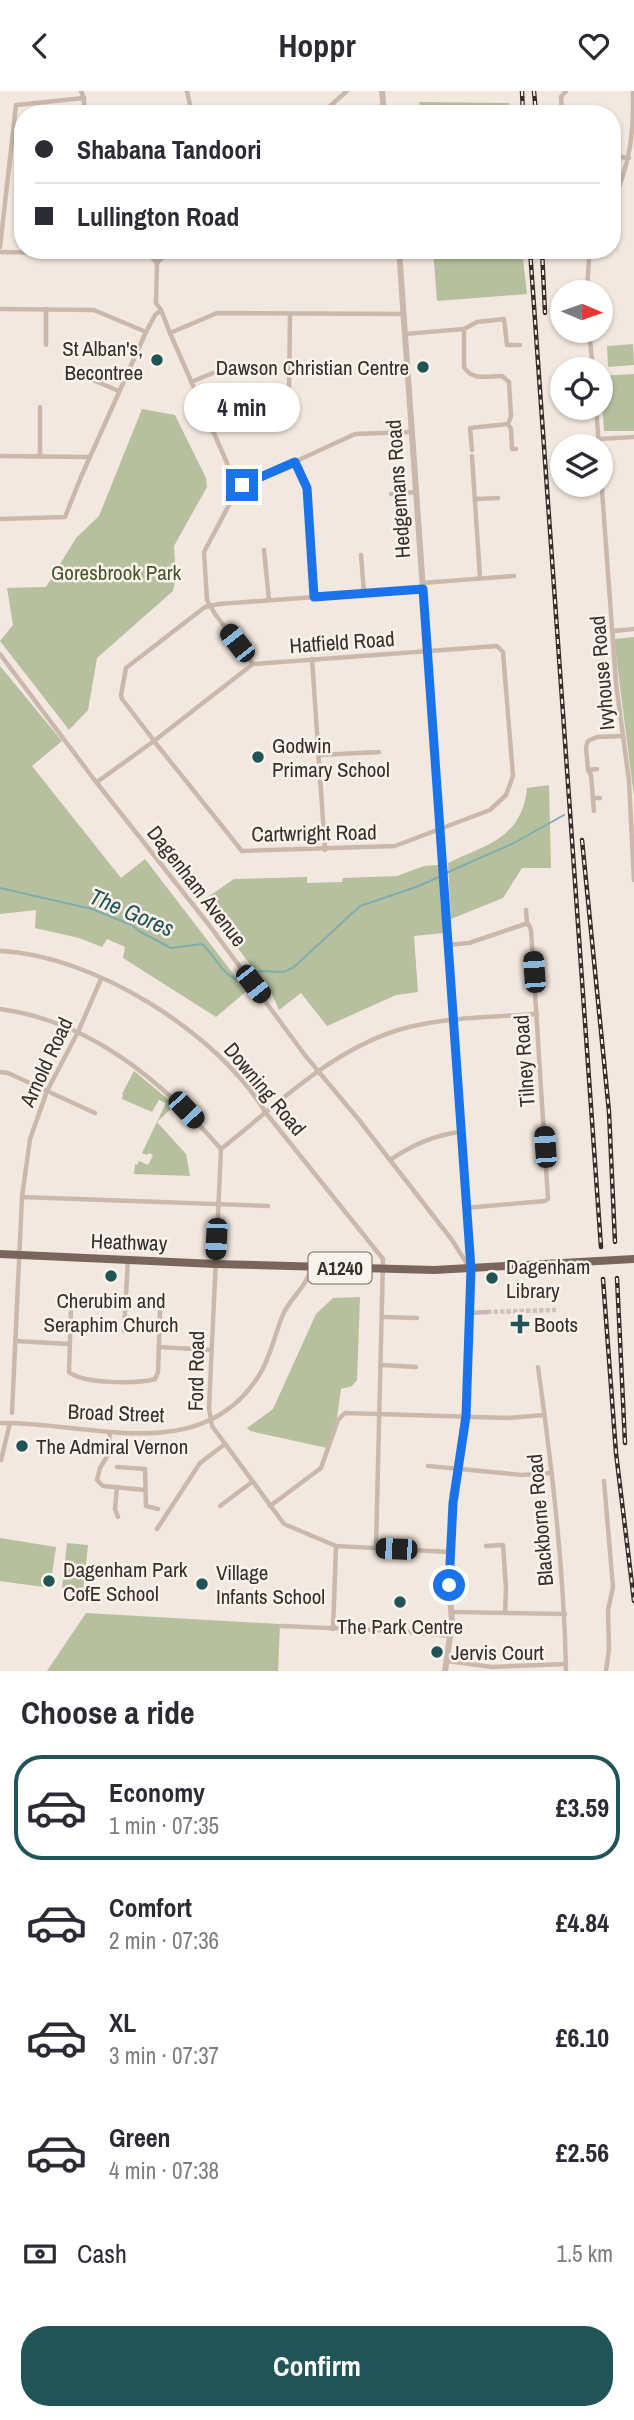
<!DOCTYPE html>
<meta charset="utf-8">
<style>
body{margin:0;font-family:"Archivo Narrow",sans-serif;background:#f7f7f7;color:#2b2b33;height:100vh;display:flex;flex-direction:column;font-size:26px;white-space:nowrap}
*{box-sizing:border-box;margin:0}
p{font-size:23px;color:#7c7c81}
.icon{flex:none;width:38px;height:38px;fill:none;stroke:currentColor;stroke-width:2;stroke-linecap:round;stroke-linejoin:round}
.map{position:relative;height:1580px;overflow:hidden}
.details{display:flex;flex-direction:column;background:#fff;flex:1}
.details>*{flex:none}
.top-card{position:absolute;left:14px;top:14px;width:607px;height:154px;border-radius:28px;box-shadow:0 2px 5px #0004;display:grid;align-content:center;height:154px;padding:0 21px;background:#fff}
.needle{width:46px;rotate:92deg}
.tools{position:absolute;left:550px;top:189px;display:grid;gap:14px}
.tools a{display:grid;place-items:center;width:63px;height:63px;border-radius:50%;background:#fff;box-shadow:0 2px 5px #0004;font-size:35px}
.end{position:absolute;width:32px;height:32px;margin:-16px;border:9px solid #1a73e8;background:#fff;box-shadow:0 0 0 4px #fff}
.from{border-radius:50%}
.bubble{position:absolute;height:49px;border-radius:24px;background:#fff;box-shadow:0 2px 5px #0004;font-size:23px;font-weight:700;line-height:49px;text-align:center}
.car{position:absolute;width:21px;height:42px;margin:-21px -10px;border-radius:9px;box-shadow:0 0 5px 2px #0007;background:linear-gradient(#222 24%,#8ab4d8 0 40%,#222 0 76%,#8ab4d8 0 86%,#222 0)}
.top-card b{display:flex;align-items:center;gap:24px;height:66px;font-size:26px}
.top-card b+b{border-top:2px solid #e1e1e2}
.top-card i{width:18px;height:18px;background:#2b2b33}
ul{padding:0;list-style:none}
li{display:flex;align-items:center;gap:21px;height:105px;margin:0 14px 10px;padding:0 7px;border:4px solid transparent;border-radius:28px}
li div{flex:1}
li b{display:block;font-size:26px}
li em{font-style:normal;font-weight:700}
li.active{border-color:#215457}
li>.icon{width:63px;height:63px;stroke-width:1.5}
h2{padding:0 21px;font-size:32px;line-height:84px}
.pay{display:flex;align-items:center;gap:18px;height:77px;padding:0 21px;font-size:26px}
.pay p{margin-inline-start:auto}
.primary-button{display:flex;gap:14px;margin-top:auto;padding:14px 21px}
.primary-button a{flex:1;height:80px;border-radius:28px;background:#215457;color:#fff;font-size:28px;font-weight:700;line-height:80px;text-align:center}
header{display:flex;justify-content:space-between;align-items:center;height:91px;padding:0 21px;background:#fff;font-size:32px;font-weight:700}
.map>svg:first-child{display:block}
.green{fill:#b6c09f}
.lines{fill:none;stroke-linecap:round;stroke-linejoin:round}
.stream{stroke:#7facad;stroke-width:2}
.minor-tunnel{stroke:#cdc3bb;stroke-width:4.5;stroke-dasharray:4.5 2;stroke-linecap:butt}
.minor{stroke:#c9b8ab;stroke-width:4.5}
.tertiary{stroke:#c9b8ab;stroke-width:6}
.primary{stroke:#79655c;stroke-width:8}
.rail-casing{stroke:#372e2a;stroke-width:4.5}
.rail{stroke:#f9f3eb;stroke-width:2;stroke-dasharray:5;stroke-linecap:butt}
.route{stroke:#1a73e8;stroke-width:9}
.poi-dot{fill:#215457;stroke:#f9f3eb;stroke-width:2.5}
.labels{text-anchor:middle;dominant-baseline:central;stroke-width:5;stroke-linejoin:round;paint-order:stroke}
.shield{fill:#f9f3eb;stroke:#716964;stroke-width:2}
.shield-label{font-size:19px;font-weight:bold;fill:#372e2a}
.poi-label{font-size:21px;fill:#372e2a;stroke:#f9f3eb;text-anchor:start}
.street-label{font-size:21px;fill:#372e2a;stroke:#f9f3eb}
.park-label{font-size:21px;fill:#47552f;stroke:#f9f3eb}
.water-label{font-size:23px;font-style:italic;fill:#215457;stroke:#f9f3eb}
</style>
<header><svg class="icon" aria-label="back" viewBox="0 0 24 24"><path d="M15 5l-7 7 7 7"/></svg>Hoppr<svg class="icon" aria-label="heart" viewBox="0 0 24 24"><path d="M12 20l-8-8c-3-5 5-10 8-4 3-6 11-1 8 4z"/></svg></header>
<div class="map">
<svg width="634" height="1580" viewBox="0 0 634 1580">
<rect width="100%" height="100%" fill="#f2e8df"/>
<!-- green -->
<g class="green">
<polygon points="419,11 509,12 509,23 422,23"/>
<polygon points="433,159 522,159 527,203 437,210"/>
<polygon points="633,253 634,274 608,276 607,255"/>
<polygon points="634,283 634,340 604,340 600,285"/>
<polygon points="142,318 175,324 206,387 207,396 174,455 176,486 173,500 97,567 88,619 69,639 0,550 13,534 7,497 46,496 76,447 99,425"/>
<polygon points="634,546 634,706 614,548"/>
<polygon points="0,575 62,650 32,675 121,787 145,768 238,889 248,899 216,926 123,867 125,856 107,848 102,856 79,847 35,837 36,819 0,823"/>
<path d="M549 694 551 777H522L503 807 451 828 448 772C488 753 522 747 527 697Z"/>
<polygon points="439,774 444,842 414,845 418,901 396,904 327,935 301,902 279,919 271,901 202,810 234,788 307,786 307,792 342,791 343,787 397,785 424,775"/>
<polygon points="134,980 175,1014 157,1031 186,1063 190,1085 134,1083 135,1073 137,1074 139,1070 148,1074 153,1064 149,1062 147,1064 142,1062 166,1012 159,1009 152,1021 122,1008 123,1004 122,1003"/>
<polygon points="360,1206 357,1289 352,1295 341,1298 337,1327 327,1357 250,1340 247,1337 273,1318 316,1223 333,1207"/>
<polygon points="0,1447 56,1456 50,1497 0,1490"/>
<polygon points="67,1452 88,1454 83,1500 62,1497"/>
<polygon points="86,1522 280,1533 278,1580 47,1580"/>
</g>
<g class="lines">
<!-- stream -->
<g class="stream">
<polyline points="446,782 514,752 564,724"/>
<path d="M0 797 92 818 132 834 139 840 171 857 202 853C214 863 223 885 238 889"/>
<polyline points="252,880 284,881 294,876 360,815 419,795 441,785"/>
</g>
<!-- minor-tunnel -->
<polyline class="minor-tunnel" points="487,1221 556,1219"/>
<!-- minor -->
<g class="minor">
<polyline points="81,0 84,7 84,23"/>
<polyline points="187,0 192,23"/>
<polyline points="321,23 347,0"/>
<polyline points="562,23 561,6 566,0"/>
<polyline points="612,65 629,67"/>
<path d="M612 113C630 73 634 43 633 0"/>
<polyline points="0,156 16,14 84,7"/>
<polyline points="146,159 157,172"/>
<polyline points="337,159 376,164 399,164"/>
<polyline points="0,161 108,163 113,159"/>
<polyline points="157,172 156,212 161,219 170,242 238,397"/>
<polyline points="157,172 170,159"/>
<polyline points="587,201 589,167 592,159"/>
<polyline points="0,218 94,219 146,241"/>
<polyline points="464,238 477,231 504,228 507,254 520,254"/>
<polyline points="589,240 593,278"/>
<polyline points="170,242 217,222 404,223"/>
<path d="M405 243 464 238V276C472 290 488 285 502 285L509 291 511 325 508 333 470 337 472 359"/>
<polyline points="46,254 46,218"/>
<polyline points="88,287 119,300"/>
<polyline points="191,291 213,282"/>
<polyline points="596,317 599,355"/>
<polyline points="508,333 511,338 512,358 516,358"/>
<polyline points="212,340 289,305 290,223"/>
<polyline points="598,348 634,346"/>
<polyline points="0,365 89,366"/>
<polyline points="40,365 40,316"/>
<polyline points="472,365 480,487"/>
<polyline points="295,371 307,397 314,506"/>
<polyline points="600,372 616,592 629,690 634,789"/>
<polyline points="391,403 416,401"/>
<polyline points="475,408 498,407"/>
<polyline points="0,428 65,426 81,386 146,241 155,224 161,219"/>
<polyline points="264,459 269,509"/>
<polyline points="361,464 364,502"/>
<polyline points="422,492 514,485"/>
<polyline points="613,540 634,538"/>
<polyline points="0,563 93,687 209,834 304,963 359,1029 452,1149 469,1176"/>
<polyline points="312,568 325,759"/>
<polyline points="253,573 215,523 207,509 204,461 238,397 355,343 412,341"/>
<polyline points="319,664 379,661"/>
<polyline points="597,678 588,679 586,656 588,650 597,646 623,645"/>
<polyline points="588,679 591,684 594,720"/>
<polyline points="97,691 154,650 253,573 497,555 503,561 513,685 506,704 490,719 395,755 242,760 154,650 152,647 122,608 121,604 126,577 205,516 219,513 423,498"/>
<polyline points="593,707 600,707"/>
<polyline points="526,819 527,832"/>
<polyline points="447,854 469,852 525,833 529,834 531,839 548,1108 545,1110 465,1117"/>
<path d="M0 860C94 864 218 942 266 1022L383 1168 376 1457"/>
<path d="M0 918C91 930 163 991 221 1058"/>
<polyline points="0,981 8,982 95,1022"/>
<path d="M390 1069C412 1054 434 1044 460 1041"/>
<polyline points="22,1106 268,1115"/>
<path d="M71 1218 69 1281C83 1293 137 1293 155 1288L158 1281 160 1220"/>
<polyline points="469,1222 487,1221"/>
<polyline points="383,1226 417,1227"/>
<polyline points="124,1240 128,1168"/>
<polyline points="16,1250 69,1253"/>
<polyline points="159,1256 211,1259"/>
<polyline points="381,1274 416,1276"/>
<path d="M538 1276C552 1377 564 1478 566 1580"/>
<polyline points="12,1322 22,1106 30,1048 47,1000 78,941 101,888"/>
<path d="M0 1332C87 1330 199 1377 258 1286 270 1268 274 1246 282 1226 289 1207 307 1197 311 1176"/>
<polyline points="110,1342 108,1364 100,1377 97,1389 103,1395 145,1399"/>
<polyline points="1,1369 10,1332"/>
<polyline points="428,1375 522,1384 552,1382"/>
<polyline points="117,1376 145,1378 146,1415 158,1418"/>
<polyline points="604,1390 613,1496 608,1519 609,1558 606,1580"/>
<polyline points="117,1396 115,1418 118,1426"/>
<polyline points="220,1415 252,1391"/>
<polyline points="270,1415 321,1377 338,1329 345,1322 508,1327 544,1324"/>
<polyline points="157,1438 200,1372 225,1353"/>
<polyline points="486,1455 503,1454 506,1497 505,1522"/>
<path d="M450 1461 336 1455 284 1433 212 1335 209 1317 221 1058C278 1013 336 954 409 936 450 926 494 926 537 923"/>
<polyline points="452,1521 565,1523"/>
<polyline points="281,1535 399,1540 451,1545"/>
<polyline points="333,1538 336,1455"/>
<polyline points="447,1570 492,1576 566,1573"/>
</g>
<!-- tertiary -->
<g class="tertiary">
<polyline points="382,0 384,23"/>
<polyline points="399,159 471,1178 466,1325 453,1412 448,1480 452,1531 445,1580"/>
</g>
<!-- primary -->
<polyline class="primary" points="0,1163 215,1173 434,1179 634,1168"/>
<defs>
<g id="rail">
<polyline points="522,0 523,23"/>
<polyline points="534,0 536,23"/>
<polyline points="530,159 601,1156"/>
<polyline points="542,159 545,222"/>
<polyline points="582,749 609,1021 615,1151"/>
<polyline points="617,1187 625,1352"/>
<polyline points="603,1188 616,1362 634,1510"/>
</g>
</defs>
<!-- rail casing -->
<use href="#rail" class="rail-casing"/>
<!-- rail -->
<use href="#rail" class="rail"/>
</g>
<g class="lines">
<!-- route -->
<polyline class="route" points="242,394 295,371 307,397 314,506 423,498 471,1178 466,1325 453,1412 449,1494"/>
</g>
<!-- markers -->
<g class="poi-dot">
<circle cx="157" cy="269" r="7"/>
<circle cx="423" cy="276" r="7"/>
<circle cx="258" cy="666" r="7"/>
<circle cx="111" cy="1185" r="7"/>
<circle cx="492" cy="1187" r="7"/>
<path d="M516.5 1222.5h7v7h7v7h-7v7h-7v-7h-7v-7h7z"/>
<circle cx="22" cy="1355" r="7"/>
<circle cx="49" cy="1490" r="7"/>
<circle cx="202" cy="1493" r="7"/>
<circle cx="400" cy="1511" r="7"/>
<circle cx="437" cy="1561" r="7"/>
</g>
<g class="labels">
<!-- shield labels -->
<rect class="shield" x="308.5" y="1161.5" width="63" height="31" rx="5"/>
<g class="shield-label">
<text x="340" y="1177">A1240</text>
</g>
<!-- poi labels -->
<g class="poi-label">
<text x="143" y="257" text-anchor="end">St Alban's,<tspan x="143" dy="24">Becontree</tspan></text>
<text x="409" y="276" text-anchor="end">Dawson Christian Centre</text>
<text x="272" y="654">Godwin<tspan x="272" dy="24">Primary School</tspan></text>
<text x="506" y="1175">Dagenham<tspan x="506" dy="24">Library</tspan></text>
<text x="111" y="1209" text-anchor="middle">Cherubim and<tspan x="111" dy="24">Seraphim Church</tspan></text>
<text x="534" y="1233">Boots</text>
<text x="36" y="1355">The Admiral Vernon</text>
<text x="63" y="1478">Dagenham Park<tspan x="63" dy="24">CofE School</tspan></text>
<text x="216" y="1481">Village<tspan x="216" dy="24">Infants School</tspan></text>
<text x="400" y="1535" text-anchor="middle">The Park Centre</text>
<text x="451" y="1561">Jervis Court</text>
</g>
<!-- street labels -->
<g class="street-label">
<text transform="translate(398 398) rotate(-94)">Hedgemans Road</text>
<text transform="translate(342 551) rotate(-4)">Hatfield Road</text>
<text transform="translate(602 582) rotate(-95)">Ivyhouse Road</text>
<text transform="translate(314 742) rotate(-1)">Cartwright Road</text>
<text transform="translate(197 795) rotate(52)">Dagenham Avenue</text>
<text transform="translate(524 970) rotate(-94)">Tilney Road</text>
<text transform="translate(46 971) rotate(-65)">Arnold Road</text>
<text transform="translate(265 998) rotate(50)">Downing Road</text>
<text transform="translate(129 1151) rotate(2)">Heathway</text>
<text transform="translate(196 1280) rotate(-89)">Ford Road</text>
<text transform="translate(116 1322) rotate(2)">Broad Street</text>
<text transform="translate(540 1429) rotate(-95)">Blackborne Road</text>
</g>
<!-- park labels -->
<g class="park-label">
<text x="116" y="481">Goresbrook Park</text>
</g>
<!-- water labels -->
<g class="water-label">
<text transform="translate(132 821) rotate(23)">The Gores</text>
</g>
</g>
</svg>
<div class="tools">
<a><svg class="needle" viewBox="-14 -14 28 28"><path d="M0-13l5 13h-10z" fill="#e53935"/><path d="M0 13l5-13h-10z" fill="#7c7c81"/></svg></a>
<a><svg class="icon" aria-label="locate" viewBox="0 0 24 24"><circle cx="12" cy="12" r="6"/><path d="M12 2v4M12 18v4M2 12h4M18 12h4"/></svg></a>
<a><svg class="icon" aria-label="layers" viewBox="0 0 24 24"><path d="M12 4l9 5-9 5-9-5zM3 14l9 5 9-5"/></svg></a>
</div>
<i class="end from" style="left:449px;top:1494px"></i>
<i class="end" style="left:242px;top:394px"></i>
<div class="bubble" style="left:184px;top:292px;width:116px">4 min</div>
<i class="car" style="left:237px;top:552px;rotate:322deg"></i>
<i class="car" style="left:534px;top:881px;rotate:356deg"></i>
<i class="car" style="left:253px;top:893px;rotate:142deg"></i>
<i class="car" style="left:186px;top:1019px;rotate:137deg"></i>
<i class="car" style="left:545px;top:1056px;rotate:356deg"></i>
<i class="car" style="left:216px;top:1148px;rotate:183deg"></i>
<i class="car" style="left:396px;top:1458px;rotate:272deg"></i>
<div class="top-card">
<b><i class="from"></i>Shabana Tandoori</b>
<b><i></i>Lullington Road</b>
</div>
</div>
<section class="details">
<h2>Choose a ride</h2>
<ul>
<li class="active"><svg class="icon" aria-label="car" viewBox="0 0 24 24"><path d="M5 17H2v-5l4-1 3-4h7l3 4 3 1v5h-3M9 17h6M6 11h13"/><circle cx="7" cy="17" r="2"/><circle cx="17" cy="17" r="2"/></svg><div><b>Economy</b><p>1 min · 07:35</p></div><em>£3.59</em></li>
<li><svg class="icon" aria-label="car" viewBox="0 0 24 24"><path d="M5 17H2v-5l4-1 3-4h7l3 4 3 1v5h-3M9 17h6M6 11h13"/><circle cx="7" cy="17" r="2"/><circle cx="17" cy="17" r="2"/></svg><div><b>Comfort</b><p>2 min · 07:36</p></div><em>£4.84</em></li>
<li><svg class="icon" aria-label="car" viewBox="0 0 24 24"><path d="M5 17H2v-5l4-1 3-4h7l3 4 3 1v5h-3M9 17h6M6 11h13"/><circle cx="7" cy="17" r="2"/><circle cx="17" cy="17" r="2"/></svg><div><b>XL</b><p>3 min · 07:37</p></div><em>£6.10</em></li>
<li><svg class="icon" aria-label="car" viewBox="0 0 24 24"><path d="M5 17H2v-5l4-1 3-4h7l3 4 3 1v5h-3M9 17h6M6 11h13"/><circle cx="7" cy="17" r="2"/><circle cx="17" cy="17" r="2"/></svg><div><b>Green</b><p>4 min · 07:38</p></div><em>£2.56</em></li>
</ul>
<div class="pay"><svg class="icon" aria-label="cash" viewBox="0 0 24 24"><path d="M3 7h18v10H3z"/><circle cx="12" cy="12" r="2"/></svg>Cash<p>1.5 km</p></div>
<div class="primary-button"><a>Confirm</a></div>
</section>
